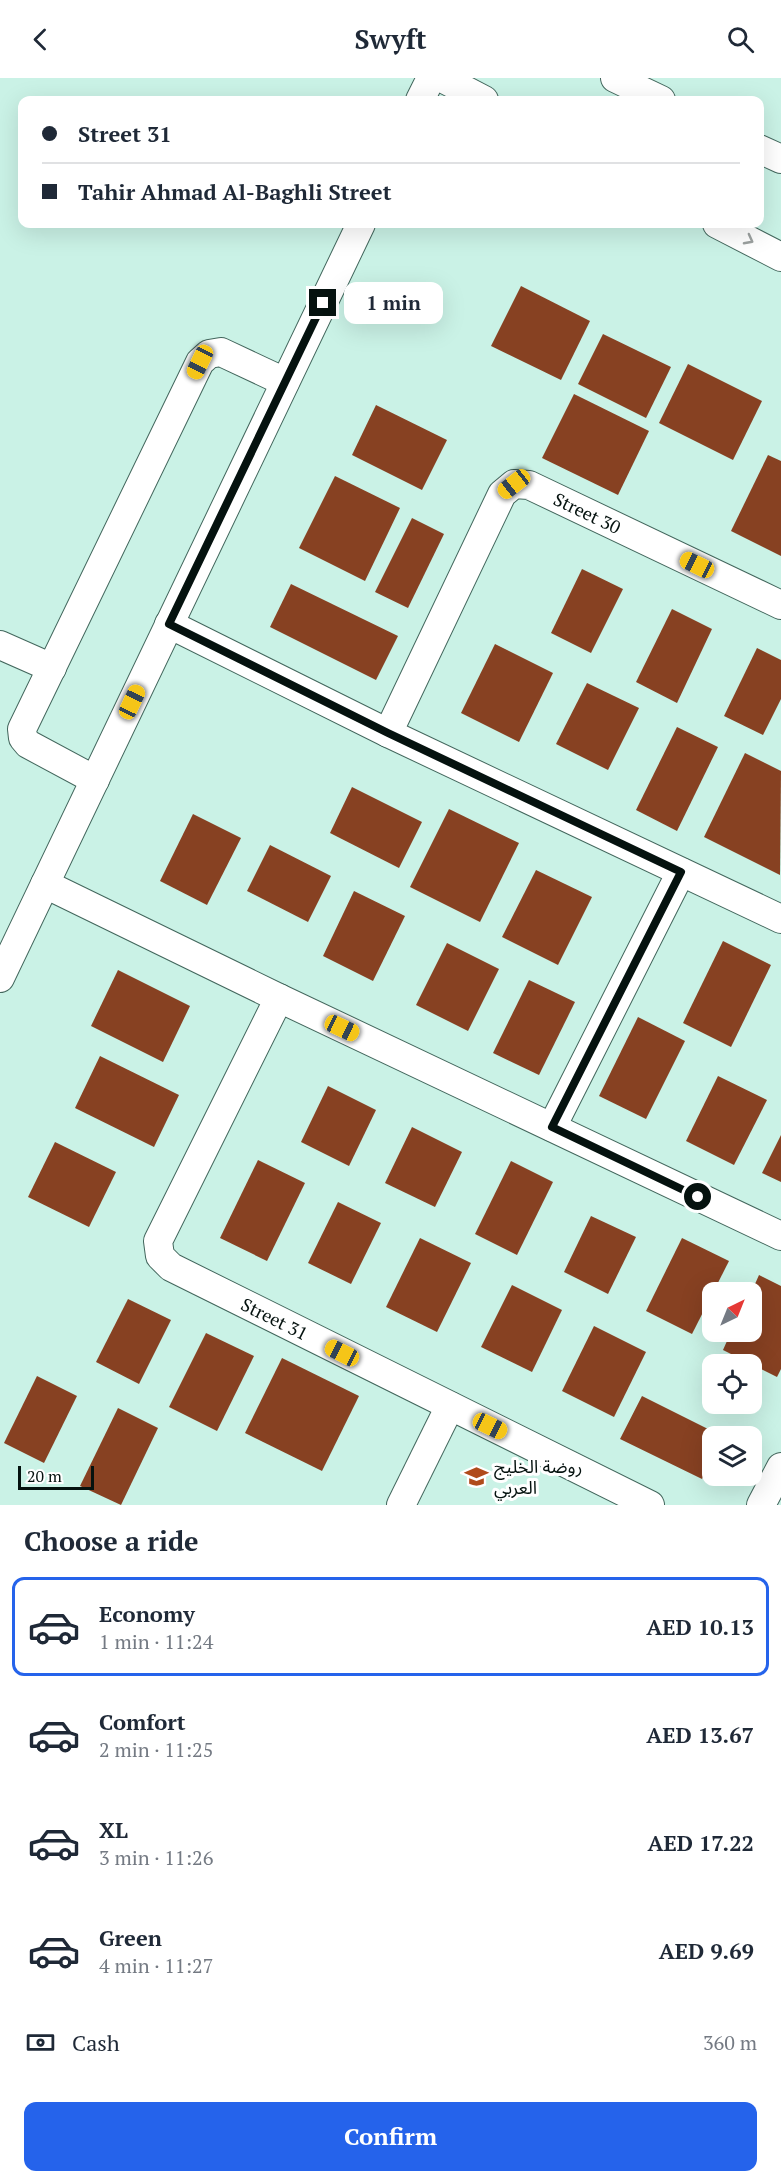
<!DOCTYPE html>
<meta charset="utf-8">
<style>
body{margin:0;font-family:"PT Serif","Noto Sans Arabic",serif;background:#f2f2f3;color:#1f2937;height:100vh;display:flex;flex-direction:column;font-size:22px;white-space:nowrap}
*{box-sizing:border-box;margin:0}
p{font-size:20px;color:#747a83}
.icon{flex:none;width:33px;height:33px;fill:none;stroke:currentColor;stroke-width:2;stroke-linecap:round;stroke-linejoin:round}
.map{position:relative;height:1427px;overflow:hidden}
.panel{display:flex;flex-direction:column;background:#fff;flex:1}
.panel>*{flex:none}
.guide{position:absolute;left:18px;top:18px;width:746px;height:132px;border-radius:12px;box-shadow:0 6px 24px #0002;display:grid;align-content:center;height:132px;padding:0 24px;background:#fff}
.needle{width:39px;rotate:43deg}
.controls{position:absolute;left:702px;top:1204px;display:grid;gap:12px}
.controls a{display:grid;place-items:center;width:60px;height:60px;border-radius:12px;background:#fff;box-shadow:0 6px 24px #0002;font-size:30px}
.scale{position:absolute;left:18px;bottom:15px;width:76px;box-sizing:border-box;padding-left:6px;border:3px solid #05120f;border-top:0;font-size:16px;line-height:21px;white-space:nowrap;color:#05120f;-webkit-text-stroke:4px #fff;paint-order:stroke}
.end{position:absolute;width:27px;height:27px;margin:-14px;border:8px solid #05120f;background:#fff;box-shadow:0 0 0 3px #fff}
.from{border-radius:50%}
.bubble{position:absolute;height:42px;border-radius:12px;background:#fff;box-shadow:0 6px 24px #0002;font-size:20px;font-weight:700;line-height:42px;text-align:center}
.car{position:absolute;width:18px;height:36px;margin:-18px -9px;border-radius:8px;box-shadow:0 0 4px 2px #0007;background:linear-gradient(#f5c518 24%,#345 0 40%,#f5c518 0 76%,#345 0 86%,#f5c518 0)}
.guide b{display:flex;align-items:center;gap:21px;height:57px;font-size:22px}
.guide b+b{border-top:2px solid #e0e1e3}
.guide i{width:15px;height:15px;background:#1f2937}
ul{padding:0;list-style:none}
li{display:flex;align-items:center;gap:18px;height:99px;margin:0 12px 9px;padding:0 12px;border:3px solid transparent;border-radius:12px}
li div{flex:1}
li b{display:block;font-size:22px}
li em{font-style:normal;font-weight:700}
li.current{border-color:#2563eb}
li>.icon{width:54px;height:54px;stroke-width:1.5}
h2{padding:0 24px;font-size:27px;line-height:72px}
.pay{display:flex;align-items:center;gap:15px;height:66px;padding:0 24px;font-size:22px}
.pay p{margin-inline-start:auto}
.button{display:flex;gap:12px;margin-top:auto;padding:12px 24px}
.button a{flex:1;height:69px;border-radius:12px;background:#2563eb;color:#fff;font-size:24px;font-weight:700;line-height:69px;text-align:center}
header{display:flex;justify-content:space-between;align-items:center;height:78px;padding:0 24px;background:#fff;font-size:27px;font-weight:700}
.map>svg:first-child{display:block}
.building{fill:#874122}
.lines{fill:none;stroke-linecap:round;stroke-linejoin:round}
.minor-casing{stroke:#43675d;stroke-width:30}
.minor{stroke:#fff;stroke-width:28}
.oneway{stroke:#9ba09f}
.route{stroke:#05120f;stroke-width:8}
.labels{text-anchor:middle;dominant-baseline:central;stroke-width:6;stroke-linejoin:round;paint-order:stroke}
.street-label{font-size:18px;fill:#05120f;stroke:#fff}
.poi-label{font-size:18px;fill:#05120f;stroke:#fff;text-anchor:start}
</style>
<header><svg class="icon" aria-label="back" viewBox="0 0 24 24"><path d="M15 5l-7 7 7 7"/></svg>Swyft<svg class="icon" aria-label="search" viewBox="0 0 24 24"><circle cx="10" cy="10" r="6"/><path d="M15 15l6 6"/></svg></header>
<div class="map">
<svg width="781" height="1427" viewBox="0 0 781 1427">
<rect width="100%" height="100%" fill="#caf2e6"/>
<!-- building -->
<g class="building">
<polygon points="521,208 590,243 561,302 491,268"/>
<polygon points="603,256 671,289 646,340 578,306"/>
<polygon points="688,286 762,323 733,382 659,345"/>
<polygon points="574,316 649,353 618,417 542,380"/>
<polygon points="376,327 447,362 422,412 352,377"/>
<polygon points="768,377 781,383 781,478 731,453"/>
<polygon points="335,398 400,430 365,503 299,470"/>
<polygon points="412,440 444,456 408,530 375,514"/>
<polygon points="582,491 623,511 591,575 551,555"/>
<polygon points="291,506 398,558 376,602 270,549"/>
<polygon points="672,531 712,551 677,625 636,604"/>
<polygon points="495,566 553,595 519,664 461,635"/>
<polygon points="757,570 781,582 781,621 763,657 724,638"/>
<polygon points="587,605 639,630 608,692 556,666"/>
<polygon points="677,649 718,669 677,753 636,732"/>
<polygon points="745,675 781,693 780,797 704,759"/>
<polygon points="352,709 422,744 399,790 330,755"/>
<polygon points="449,731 519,765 480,844 410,809"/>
<polygon points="193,736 241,760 207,827 160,803"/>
<polygon points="270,767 331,798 308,844 247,813"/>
<polygon points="536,792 592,819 558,887 502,859"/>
<polygon points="354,813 405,838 373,903 323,878"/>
<polygon points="723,863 771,887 731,969 683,945"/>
<polygon points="447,865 499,891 468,953 416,927"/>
<polygon points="118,892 190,928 163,984 91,948"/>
<polygon points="529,902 575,924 539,997 493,975"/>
<polygon points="638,939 685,963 646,1041 599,1018"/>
<polygon points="100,978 179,1017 154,1069 75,1030"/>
<polygon points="718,998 767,1022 734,1087 686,1063"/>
<polygon points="328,1008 376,1032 349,1088 301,1064"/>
<polygon points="412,1049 462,1074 435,1129 385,1105"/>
<polygon points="781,1057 781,1104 762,1095"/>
<polygon points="55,1064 116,1094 89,1149 28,1119"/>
<polygon points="258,1082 305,1105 267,1183 220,1160"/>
<polygon points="511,1083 553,1104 517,1177 475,1156"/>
<polygon points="338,1124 381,1145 351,1206 308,1185"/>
<polygon points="591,1138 636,1159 608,1216 564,1194"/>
<polygon points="420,1160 471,1185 437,1254 386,1229"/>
<polygon points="682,1160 729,1183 692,1256 646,1233"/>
<polygon points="759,1197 781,1208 781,1291 777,1299 723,1272 731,1254 752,1254 751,1215"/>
<polygon points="512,1207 562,1232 532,1294 481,1269"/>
<polygon points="128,1221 171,1242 139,1306 96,1284"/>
<polygon points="594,1248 646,1274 614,1339 562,1313"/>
<polygon points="206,1255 254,1278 217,1353 169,1329"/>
<polygon points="282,1280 359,1318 322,1393 245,1355"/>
<polygon points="37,1298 77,1318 44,1385 4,1365"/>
<polygon points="642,1318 724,1359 712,1359 712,1380 702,1401 620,1361"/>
<polygon points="118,1330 158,1350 121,1427 80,1408"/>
</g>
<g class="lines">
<defs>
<g id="minor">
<polyline points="442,0 484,22"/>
<polyline points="615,0 661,22"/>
<polyline points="420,22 431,0"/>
<polyline points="759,71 781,81"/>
<polyline points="717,146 781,179"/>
<polyline points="169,546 388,655 781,841"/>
<polyline points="0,567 52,590"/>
<path id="s1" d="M388 655 502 416 514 406 529 407 781 527"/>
<polyline points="95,702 28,666 23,660 22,651 200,284 209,276 221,274 285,304"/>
<polyline points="45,806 279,920 781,1158"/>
<polyline points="0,900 361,146"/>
<path id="s2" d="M279 920 158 1163 160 1178 171 1189 650 1427"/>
<polyline points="552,1049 681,794"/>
<polyline points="401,1427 450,1328"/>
<polyline points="761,1427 781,1389"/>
</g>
</defs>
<!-- minor casing -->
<use href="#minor" class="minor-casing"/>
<!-- minor -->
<use href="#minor" class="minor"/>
</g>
<!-- one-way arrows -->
<defs><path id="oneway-chevron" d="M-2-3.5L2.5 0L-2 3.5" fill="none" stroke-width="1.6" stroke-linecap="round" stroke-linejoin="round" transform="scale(1.5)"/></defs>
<use class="oneway" href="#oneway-chevron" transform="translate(749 162) rotate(28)"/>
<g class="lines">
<!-- route -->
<polyline class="route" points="323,225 169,546 388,655 681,794 552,1049 698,1119"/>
</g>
<!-- icons -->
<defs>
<symbol id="school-bare" viewBox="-9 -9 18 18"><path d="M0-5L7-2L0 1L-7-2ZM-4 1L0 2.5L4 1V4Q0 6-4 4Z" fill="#b04b1b" stroke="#fff" stroke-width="2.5" paint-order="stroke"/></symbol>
</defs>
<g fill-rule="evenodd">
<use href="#school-bare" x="460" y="1382" width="33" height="33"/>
</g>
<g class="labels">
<!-- street labels -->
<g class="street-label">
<text stroke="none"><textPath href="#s1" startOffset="360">Street 30</textPath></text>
<text stroke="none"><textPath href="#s2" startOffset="418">Street 31</textPath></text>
</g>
<!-- poi labels -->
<g class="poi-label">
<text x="494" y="1388">روضة الخليج<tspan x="494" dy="21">العربي</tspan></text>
</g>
</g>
</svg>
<div class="controls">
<a><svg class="needle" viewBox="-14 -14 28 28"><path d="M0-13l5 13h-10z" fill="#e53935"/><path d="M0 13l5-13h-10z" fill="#747a83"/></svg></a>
<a><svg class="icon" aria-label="locate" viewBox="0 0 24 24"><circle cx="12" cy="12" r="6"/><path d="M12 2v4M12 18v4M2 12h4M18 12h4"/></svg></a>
<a><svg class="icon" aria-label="layers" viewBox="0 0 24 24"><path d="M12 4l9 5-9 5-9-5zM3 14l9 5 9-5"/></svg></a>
</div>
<div class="scale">20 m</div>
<i class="end from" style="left:698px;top:1119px"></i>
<i class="end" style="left:323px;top:225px"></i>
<div class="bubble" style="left:344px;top:204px;width:99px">1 min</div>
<i class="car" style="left:200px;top:284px;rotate:206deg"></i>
<i class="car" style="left:514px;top:406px;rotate:232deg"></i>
<i class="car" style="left:697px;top:487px;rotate:296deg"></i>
<i class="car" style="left:132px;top:624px;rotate:25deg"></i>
<i class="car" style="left:342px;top:950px;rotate:115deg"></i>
<i class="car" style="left:342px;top:1275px;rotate:297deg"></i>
<i class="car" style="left:490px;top:1348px;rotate:116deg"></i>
<div class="guide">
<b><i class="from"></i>Street 31</b>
<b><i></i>Tahir Ahmad Al-Baghli Street</b>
</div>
</div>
<section class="panel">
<h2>Choose a ride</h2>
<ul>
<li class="current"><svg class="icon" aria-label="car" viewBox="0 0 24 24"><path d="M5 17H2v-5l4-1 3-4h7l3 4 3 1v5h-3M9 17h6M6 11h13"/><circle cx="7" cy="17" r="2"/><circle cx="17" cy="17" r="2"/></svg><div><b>Economy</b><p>1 min · 11:24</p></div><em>AED 10.13</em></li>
<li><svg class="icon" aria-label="car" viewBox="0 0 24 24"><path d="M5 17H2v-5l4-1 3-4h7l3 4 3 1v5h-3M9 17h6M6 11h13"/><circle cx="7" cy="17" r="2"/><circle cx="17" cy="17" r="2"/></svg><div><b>Comfort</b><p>2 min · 11:25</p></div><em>AED 13.67</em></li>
<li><svg class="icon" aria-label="car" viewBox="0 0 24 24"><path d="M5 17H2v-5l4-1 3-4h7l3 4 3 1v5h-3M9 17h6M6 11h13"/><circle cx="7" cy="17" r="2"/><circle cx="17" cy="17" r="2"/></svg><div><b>XL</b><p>3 min · 11:26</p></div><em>AED 17.22</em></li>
<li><svg class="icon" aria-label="car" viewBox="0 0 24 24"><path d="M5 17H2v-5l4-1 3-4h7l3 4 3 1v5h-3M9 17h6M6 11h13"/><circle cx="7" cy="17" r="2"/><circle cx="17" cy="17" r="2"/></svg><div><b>Green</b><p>4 min · 11:27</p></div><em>AED 9.69</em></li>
</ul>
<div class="pay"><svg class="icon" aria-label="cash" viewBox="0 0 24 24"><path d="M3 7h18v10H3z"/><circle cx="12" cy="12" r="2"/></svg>Cash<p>360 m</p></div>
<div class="button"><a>Confirm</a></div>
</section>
